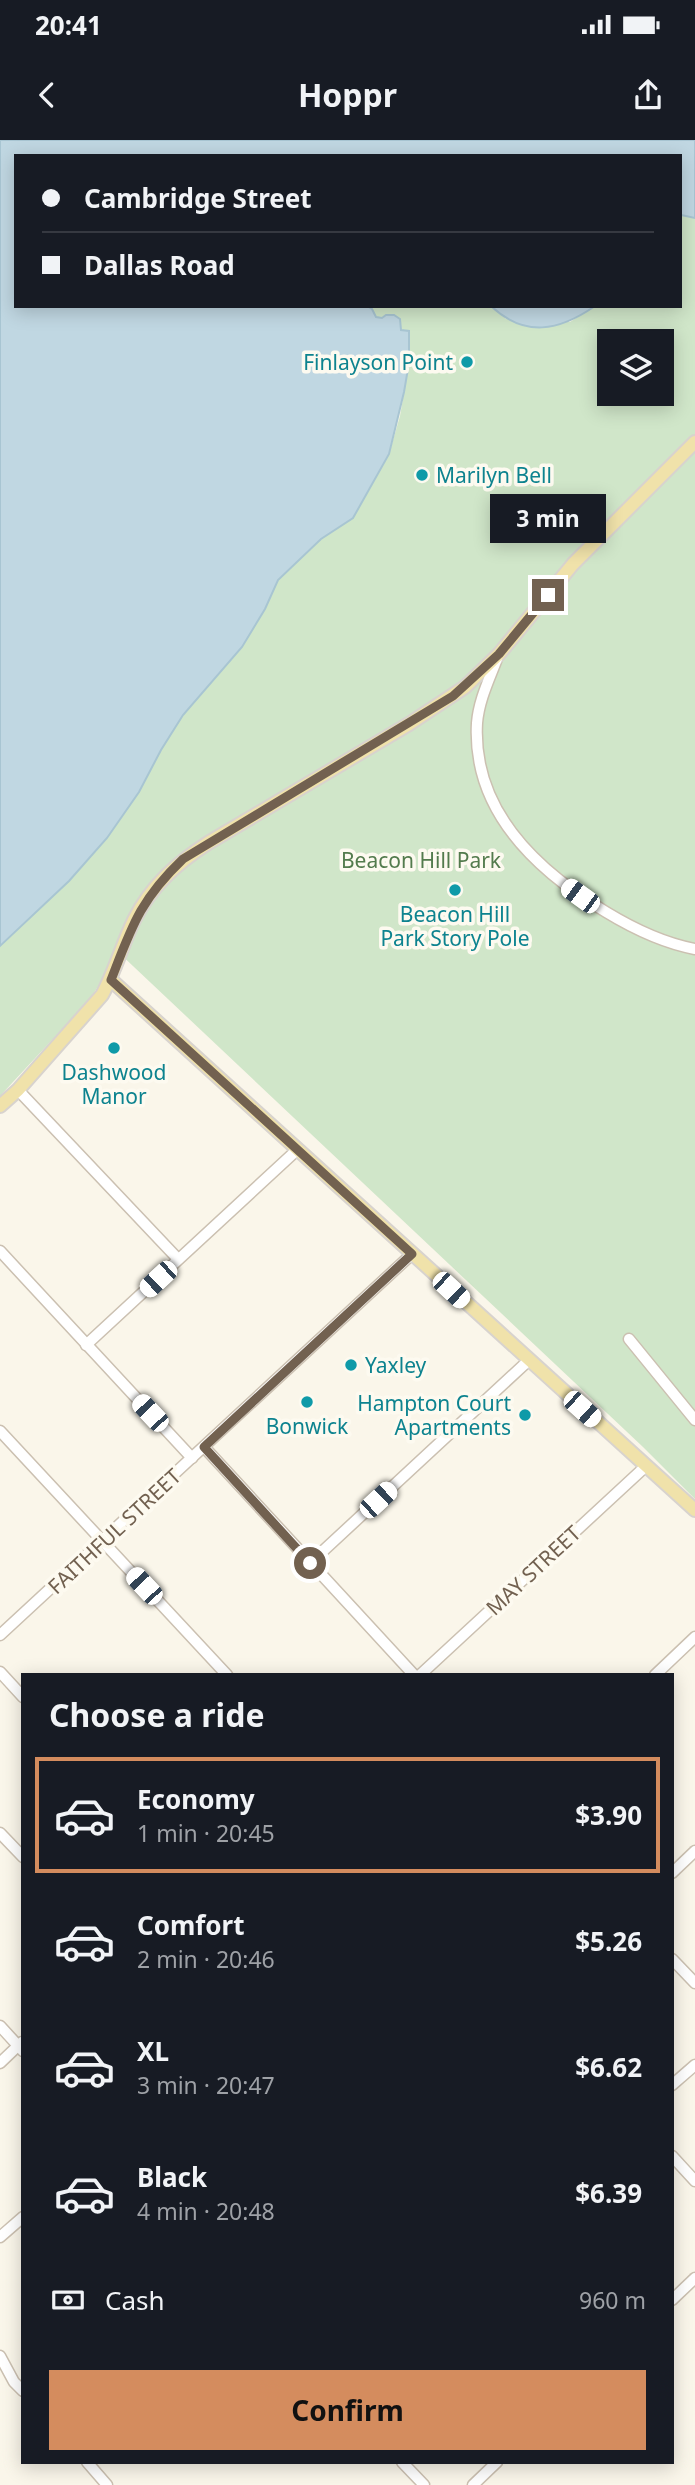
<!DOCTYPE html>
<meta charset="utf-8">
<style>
body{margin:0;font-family:"Noto Sans",sans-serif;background:#20242c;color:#f1f3f6;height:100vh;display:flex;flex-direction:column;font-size:26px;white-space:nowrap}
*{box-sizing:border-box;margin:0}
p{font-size:23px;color:#9ea1a6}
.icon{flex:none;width:38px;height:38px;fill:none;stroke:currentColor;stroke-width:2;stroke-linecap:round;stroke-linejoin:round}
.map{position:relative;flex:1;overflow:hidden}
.panel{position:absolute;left:21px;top:1533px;width:653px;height:791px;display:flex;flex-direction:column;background:#171b24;border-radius:0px;box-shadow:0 4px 18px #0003}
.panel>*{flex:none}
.top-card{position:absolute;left:14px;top:14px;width:668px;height:154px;border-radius:0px;box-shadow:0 4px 18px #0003;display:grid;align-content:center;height:154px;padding:0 28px;background:#171b24}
.fabs{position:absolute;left:597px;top:189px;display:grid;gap:14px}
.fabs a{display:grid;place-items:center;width:77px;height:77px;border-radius:0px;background:#171b24;box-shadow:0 4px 18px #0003;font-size:35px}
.end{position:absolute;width:32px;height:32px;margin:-16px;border:9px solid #726150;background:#fff;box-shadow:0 0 0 4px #fff}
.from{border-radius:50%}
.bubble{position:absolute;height:49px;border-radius:0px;background:#171b24;box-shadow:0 4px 18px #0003;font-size:23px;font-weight:700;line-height:49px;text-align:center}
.car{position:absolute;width:21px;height:42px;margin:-21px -10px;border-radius:9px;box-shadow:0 0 5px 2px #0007;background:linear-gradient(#fff 24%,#345 0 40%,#fff 0 76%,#345 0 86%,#fff 0)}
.top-card b{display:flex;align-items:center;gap:24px;height:66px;font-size:26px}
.top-card b+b{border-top:2px solid #363941}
.top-card i{width:18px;height:18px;background:#f1f3f6}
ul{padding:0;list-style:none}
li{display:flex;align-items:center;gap:21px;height:116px;margin:0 14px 10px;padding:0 14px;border:4px solid transparent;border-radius:0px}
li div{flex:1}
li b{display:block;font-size:26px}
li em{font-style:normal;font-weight:700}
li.current{border-color:#d48c5e}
li>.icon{width:63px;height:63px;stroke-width:1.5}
h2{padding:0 28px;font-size:32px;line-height:84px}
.pay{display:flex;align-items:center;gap:18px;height:77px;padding:0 28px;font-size:26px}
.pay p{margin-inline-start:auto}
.primary-button{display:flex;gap:14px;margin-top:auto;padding:14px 28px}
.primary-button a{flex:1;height:80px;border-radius:0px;background:#d48c5e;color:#111;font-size:28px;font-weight:700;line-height:80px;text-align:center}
.status{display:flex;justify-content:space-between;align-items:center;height:49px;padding:0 35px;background:#171b24;direction:ltr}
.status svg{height:19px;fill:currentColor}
header{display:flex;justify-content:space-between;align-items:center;height:91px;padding:0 28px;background:#171b24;font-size:32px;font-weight:700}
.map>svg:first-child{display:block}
.green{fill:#d0e6c9;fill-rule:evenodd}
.water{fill:#c0d7e2;stroke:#a8c5d2;stroke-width:2}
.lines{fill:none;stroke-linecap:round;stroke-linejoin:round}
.minor-casing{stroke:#cbc0b1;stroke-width:13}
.major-casing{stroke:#d8d3ce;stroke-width:16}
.minor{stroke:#fff;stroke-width:10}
.major{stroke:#f0e2aa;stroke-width:12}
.route{stroke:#726150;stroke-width:9}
.culture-dot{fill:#0f9aa8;stroke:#fdfaf0;stroke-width:2.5}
.labels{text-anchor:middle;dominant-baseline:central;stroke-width:7;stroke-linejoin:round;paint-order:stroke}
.culture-label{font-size:21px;fill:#0d838f;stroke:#fdfaf0}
.park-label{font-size:21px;fill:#537b4d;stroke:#fdfaf0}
.street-label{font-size:21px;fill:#726150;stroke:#fdfaf0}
</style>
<div class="status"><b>20:41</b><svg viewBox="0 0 49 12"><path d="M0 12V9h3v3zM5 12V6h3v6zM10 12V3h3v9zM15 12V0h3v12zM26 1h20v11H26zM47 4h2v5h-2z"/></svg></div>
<header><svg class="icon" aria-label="back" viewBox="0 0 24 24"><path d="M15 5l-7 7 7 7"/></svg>Hoppr<svg class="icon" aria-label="share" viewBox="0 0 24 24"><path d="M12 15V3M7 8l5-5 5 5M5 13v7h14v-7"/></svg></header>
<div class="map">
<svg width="695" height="2345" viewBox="0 0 695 2345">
<rect width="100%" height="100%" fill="#faf6ea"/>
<!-- green -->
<path class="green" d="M681 75 695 78V1359L643 1307 116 810 106 834 90 859 0 956V806L69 741 107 698 139 652 161 610 183 575 242 507 265 469 278 440 321 399 353 378 389 314 400 276 409 223 399 183 376 177 367 166H491L506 179 570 182 595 166H681ZM609 201H662V254H609Z"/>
<!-- water -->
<g class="water">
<polygon points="0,0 695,0 695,78 681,75 681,16 16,16 16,166 367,166 372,169 376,177 382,178 386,175 394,175 400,179 401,190 409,191 409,223 404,252 389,314 353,378 321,399 278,440 265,469 242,507 183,575 161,610 139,652 107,698 69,741 0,806"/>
<path d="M491 166H595C559 191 525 198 491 166Z"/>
</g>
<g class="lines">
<defs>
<g id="minor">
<path d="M498 516C490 538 479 559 477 583 472 670 537 731 606 772 634 789 663 803 695 809"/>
<polyline points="18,950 178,1119"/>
<polyline points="0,1111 192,1318"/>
<polyline points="629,1199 695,1280"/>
<polyline points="86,1205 298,1009"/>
<polyline points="0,1291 227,1535"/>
<polyline points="204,1307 414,1535"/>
<polyline points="310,1423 528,1221"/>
<polyline points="0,1495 412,1114"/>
<polyline points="0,1532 23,1557"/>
<polyline points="420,1535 646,1326"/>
<polyline points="655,1535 695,1497"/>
<polyline points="0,1693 23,1717"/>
<polyline points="672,1733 695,1711"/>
<polyline points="672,1819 695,1843"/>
<polyline points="0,1886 23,1911"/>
<polyline points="0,1923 22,1902"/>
<polyline points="672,1945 695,1925"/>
<polyline points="672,2016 695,2041"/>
<polyline points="0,2097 23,2077"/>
<polyline points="672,2160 695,2138"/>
<polyline points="0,2216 14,2242 23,2251"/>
<polyline points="87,2322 107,2345"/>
<polyline points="402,2322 424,2345"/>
<polyline points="473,2345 497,2322"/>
</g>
<g id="major">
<polyline points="111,840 695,1370"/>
<path d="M0 966 18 950 102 855C115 831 122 805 134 780 151 746 177 723 208 703L409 584 465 547 499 514 573 424 695 302"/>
</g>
</defs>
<!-- minor casing -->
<use href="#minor" class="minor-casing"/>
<!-- major casing -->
<use href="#major" class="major-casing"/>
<!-- minor -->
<use href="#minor" class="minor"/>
<!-- major -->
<use href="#major" class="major"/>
</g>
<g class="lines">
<!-- route -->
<path class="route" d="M310 1423 204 1307 412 1114 111 840C132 786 140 760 183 719L453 556 499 514 548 455"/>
</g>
<!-- markers -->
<g class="culture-dot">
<circle cx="467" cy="222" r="7"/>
<circle cx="422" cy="335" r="7"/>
<circle cx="455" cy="750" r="7"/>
<circle cx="114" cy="908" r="7"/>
<circle cx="351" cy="1225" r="7"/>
<circle cx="307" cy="1262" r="7"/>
<circle cx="525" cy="1275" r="7"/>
</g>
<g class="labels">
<!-- culture labels -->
<g class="culture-label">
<text x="453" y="222" text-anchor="end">Finlayson Point</text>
<text x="436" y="335" text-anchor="start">Marilyn Bell</text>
<text x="455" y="774">Beacon Hill<tspan x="455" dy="24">Park Story Pole</tspan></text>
<text x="114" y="932">Dashwood<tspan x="114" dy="24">Manor</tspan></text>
<text x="365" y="1225" text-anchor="start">Yaxley</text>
<text x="511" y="1263" text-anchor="end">Hampton Court<tspan x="511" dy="24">Apartments</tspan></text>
<text x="307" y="1286">Bonwick</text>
</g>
<!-- park labels -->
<g class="park-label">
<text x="421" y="720">Beacon Hill Park</text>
</g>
<!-- street labels -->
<g class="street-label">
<text transform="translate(114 1391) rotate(-43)">FAITHFUL STREET</text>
<text transform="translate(533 1430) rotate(-43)">MAY STREET</text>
</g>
</g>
</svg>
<div class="fabs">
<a><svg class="icon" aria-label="layers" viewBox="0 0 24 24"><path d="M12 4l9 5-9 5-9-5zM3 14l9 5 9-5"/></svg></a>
</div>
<i class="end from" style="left:310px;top:1423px"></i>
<i class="end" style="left:548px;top:455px"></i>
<div class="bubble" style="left:490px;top:354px;width:116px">3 min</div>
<i class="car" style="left:580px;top:756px;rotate:306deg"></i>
<i class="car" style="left:158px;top:1139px;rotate:227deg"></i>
<i class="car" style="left:451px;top:1150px;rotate:133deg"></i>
<i class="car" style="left:582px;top:1269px;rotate:132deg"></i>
<i class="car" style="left:150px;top:1273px;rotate:317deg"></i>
<i class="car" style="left:378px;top:1360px;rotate:47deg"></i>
<i class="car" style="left:144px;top:1446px;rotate:317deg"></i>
<div class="top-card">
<b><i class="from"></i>Cambridge Street</b>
<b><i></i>Dallas Road</b>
</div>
<section class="panel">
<h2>Choose a ride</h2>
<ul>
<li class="current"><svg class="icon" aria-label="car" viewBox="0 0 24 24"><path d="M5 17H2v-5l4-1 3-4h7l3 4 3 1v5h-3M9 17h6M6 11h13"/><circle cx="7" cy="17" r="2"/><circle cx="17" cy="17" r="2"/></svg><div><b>Economy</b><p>1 min · 20:45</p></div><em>$3.90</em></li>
<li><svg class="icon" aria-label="car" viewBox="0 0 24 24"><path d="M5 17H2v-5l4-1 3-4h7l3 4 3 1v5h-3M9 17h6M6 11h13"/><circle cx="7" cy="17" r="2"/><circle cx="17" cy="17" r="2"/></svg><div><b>Comfort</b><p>2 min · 20:46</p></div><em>$5.26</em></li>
<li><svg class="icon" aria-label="car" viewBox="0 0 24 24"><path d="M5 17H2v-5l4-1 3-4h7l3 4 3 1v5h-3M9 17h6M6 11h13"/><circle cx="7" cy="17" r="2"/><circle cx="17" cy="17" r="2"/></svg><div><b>XL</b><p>3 min · 20:47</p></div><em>$6.62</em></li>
<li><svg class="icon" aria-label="car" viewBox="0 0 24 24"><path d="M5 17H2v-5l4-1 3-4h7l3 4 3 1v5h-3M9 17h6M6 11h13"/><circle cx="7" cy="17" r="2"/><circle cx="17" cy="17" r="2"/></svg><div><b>Black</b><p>4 min · 20:48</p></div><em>$6.39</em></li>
</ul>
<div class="pay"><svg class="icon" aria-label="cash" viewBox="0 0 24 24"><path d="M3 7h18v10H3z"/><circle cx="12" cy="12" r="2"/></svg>Cash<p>960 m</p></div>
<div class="primary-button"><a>Confirm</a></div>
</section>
</div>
